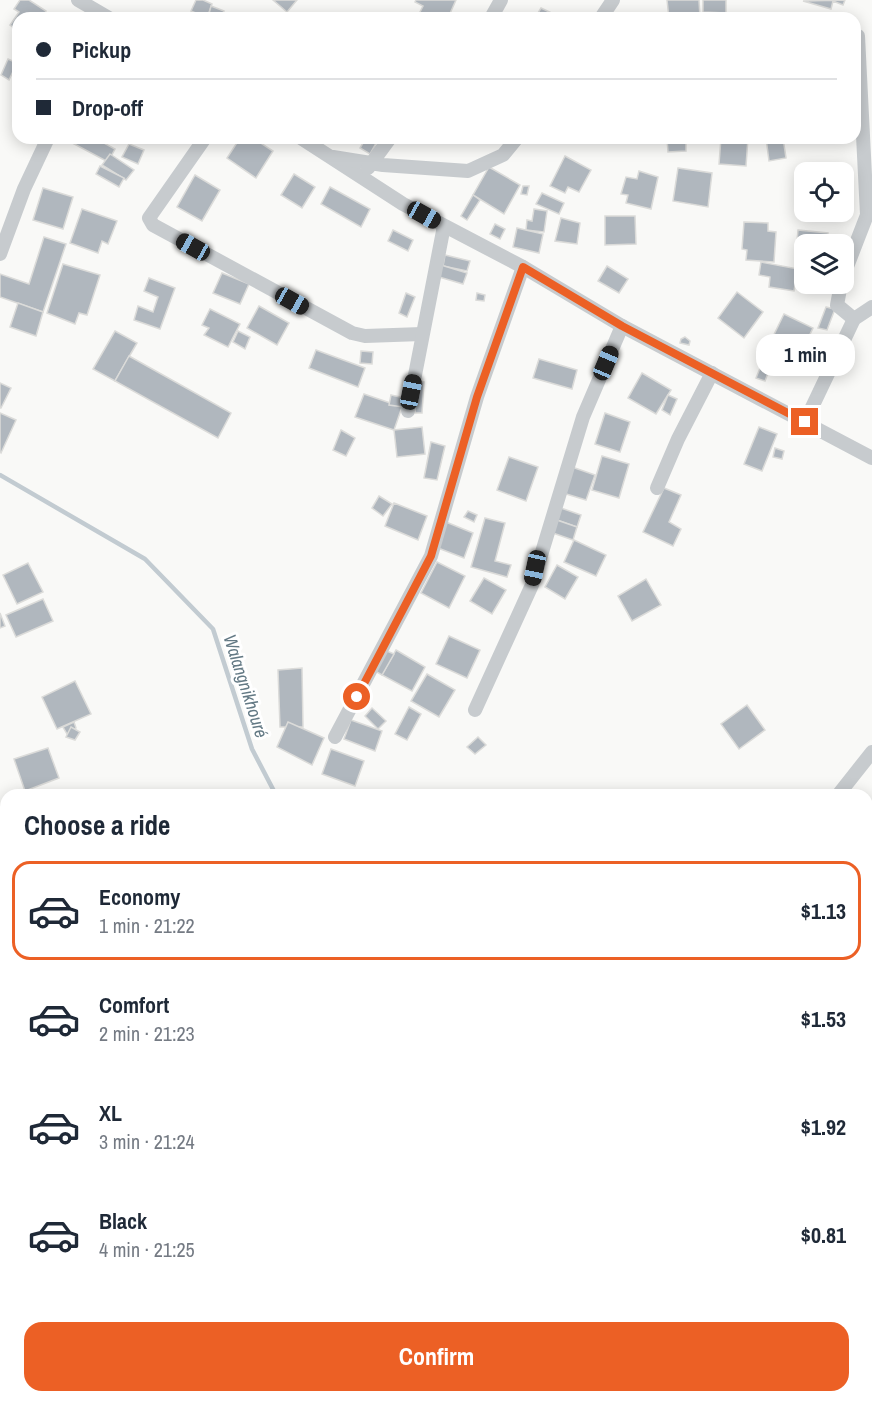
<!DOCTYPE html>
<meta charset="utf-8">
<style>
body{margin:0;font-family:"Archivo Narrow",sans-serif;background:#f2f2f3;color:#1f2937;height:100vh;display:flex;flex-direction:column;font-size:22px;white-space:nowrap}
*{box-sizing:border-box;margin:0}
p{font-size:20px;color:#747a83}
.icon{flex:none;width:33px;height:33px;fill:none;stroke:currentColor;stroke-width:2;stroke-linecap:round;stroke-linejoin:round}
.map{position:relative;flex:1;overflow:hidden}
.details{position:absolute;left:0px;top:789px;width:873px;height:614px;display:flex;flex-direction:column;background:#fff;border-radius:18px 18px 0 0;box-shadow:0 3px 15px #0003}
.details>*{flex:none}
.hud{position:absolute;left:12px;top:12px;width:849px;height:132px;border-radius:18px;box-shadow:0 3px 15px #0003;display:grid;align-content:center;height:132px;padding:0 24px;background:#fff}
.buttons{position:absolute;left:794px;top:162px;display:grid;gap:12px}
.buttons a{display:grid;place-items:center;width:60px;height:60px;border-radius:12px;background:#fff;box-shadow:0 3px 15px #0003;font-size:30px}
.end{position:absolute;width:27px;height:27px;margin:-14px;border:8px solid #ec6025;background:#fff;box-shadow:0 0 0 3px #fff}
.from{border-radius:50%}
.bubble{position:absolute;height:42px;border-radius:18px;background:#fff;box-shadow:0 3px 15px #0003;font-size:20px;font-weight:700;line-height:42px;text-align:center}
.car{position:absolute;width:18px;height:36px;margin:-18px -9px;border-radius:8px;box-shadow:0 0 4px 2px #0007;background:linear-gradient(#222 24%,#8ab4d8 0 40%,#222 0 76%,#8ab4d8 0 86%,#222 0)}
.hud b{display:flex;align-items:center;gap:21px;height:57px;font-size:22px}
.hud b+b{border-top:2px solid #e0e1e3}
.hud i{width:15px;height:15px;background:#1f2937}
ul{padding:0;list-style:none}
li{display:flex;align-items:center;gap:18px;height:99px;margin:0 12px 9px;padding:0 12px;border:3px solid transparent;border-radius:18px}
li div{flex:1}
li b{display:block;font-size:22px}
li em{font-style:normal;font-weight:700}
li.on{border-color:#ec6025}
li>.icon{width:54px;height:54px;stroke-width:1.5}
h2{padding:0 24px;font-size:27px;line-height:72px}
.action{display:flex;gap:12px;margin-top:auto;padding:12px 24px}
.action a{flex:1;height:69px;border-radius:18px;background:#ec6025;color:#fff;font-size:24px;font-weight:700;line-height:69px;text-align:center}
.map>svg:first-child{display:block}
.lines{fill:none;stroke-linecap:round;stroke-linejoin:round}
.stream{stroke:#c2cbd1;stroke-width:4.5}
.building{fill:#b0b7be;stroke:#dbdbd9;stroke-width:1.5}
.street{stroke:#c7cbce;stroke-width:14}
.route{stroke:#ec6025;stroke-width:8}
.labels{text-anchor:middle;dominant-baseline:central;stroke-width:6;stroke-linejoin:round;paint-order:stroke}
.water-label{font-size:18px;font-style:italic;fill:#637984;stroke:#fff}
</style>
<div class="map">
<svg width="872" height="1402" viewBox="0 0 872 1402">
<rect width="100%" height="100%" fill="#f9f9f7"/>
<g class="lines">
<!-- stream -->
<g class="stream">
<polyline points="0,475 145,559 213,629 252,749 276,795"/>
<polyline points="599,1396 602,1402"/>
</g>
</g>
<!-- building -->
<g class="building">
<polygon points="20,0 29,0 46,11 42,18 18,18 18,31 10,25 19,12 14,9"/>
<polygon points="196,0 203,0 212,4 207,18 191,11"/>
<polygon points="273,0 297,0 287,12"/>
<polygon points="416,0 456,0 448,18 422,18 418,16 423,6 415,2"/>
<polygon points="667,0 699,0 700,18 669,18"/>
<polygon points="703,0 726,0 726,13 703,12"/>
<polygon points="845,0 843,5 833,1 831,9 803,1"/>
<polygon points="211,6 224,11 222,18 208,18"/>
<polygon points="541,8 562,18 535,18"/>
<polygon points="8,59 17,63 9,80 1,75"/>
<polygon points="63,138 95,138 115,149 108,162"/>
<polygon points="240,138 253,138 273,151 256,178 227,158"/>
<polygon points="366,138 376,143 370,154 360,148"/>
<polygon points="686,138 686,151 668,152 667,139"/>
<polygon points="721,138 748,138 746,166 719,164"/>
<polygon points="766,138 783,138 786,158 769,161"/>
<polygon points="129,144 144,150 138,164 122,157"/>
<polygon points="110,154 134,170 126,180 102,165"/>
<polygon points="565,156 591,170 579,192 568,187 565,193 550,186"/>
<polygon points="100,166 124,178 119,187 96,174"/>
<polygon points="489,167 520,185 504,214 473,195"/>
<polygon points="678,168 712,173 708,207 673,201"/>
<polygon points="804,169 823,172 804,172 804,207 797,205"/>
<polygon points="639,171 658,177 651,209 626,203 628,195 621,194 626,177 637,179"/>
<polygon points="294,174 315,187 302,208 281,195"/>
<polygon points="195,175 220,190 202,221 177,207"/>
<polygon points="523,186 529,186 527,195 521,194"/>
<polygon points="330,187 370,209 361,227 321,204"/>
<polygon points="43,188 73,197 63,229 33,220"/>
<polygon points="542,193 564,203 559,214 536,204"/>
<polygon points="473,195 480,200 467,220 461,216"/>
<polygon points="82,209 117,221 108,244 102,241 98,253 70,243"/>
<polygon points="534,209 547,211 544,232 526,230 527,220 532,221"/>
<polygon points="605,216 635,216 636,244 605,245"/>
<polygon points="561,218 580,223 577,244 555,241"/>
<polygon points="744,222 768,223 768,231 776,232 774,262 746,260 747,250 742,249"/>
<polygon points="495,224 505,229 500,239 490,234"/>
<polygon points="517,228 543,234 539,253 513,247"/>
<polygon points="393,230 413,240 408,251 388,241"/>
<polygon points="798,230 828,233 827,243 832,244 804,244 804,264 795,263"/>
<polygon points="44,237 66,244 43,312 0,297 0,274 29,284"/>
<polygon points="445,255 470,261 467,271 443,266"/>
<polygon points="761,262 798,269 794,291 769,287 770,277 759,275"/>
<polygon points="63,264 100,275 87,315 79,313 75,324 47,313"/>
<polygon points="441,265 467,273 463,284 439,277"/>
<polygon points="607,266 628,279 619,293 598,281"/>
<polygon points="222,273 249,284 240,304 213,293"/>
<polygon points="149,278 175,288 160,329 134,320 138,306 153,312 158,297 144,291"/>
<polygon points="737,292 763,312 744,338 718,318"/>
<polygon points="406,293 415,297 407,317 399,313"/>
<polygon points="477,293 485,295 484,301 476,300"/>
<polygon points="18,303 43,312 36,336 10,327"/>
<polygon points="259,306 289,323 277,345 247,328"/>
<polygon points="826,307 835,309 827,330 818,328"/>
<polygon points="210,309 240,324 228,347 204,335 209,328 202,325"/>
<polygon points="784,314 813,328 796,363 767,349"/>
<polygon points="115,331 137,343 115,381 93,369"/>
<polygon points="238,331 250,337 245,349 233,342"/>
<polygon points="685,337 690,341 689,345 680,343 681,339"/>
<polygon points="316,350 365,368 358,387 309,368"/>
<polygon points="361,351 373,352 372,364 360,363"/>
<polygon points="129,356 231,413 218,438 115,381"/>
<polygon points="539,359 577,370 572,389 533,378"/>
<polygon points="762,363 771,365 765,381 756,378"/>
<polygon points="642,373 671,390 656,414 628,398"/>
<polygon points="417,381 424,382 422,413 415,413"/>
<polygon points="0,383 11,388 1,408 0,408"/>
<polygon points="364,394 402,407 394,430 355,417"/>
<polygon points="391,395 405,398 403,407 389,405"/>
<polygon points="668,395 677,399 670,415 662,410"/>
<polygon points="0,413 16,420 1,453 0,452"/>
<polygon points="605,413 630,422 620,452 595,444"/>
<polygon points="422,427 425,454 397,457 394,430"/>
<polygon points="759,427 777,434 762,471 744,464"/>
<polygon points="341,430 355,438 346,456 333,450"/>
<polygon points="431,442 445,446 437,480 424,478"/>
<polygon points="775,448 784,451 782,459 773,457"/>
<polygon points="602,456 629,464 619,498 592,490"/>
<polygon points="509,457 538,467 526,501 497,490"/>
<polygon points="572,467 595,475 586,500 563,493"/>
<polygon points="664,488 681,495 669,522 681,529 673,546 643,532"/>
<polygon points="379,496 392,504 383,516 372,508"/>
<polygon points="394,503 427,516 418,540 385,526"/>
<polygon points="558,507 581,515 577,527 554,519"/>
<polygon points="468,511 477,515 474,522 464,517"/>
<polygon points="485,518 505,523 495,561 511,565 507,577 471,567"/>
<polygon points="554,519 577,527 573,540 550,532"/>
<polygon points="446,522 473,533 464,558 438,548"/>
<polygon points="574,540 606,555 596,576 564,562"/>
<polygon points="437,562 465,576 449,608 421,593"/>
<polygon points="28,563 43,592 17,604 3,575"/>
<polygon points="557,565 578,577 565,599 545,587"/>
<polygon points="484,578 506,590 492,614 470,601"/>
<polygon points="646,579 661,605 632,621 618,596"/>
<polygon points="43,599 53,621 16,637 6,615"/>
<polygon points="0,613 5,626 0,628"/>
<polygon points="449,636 480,650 467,678 436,664"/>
<polygon points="396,650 425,667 412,691 382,675"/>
<polygon points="387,651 394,654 382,675 375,671"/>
<polygon points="302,668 303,727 280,727 278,670"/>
<polygon points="427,674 455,690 439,717 411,701"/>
<polygon points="75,681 91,714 57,729 42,697"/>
<polygon points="747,705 765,730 739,749 721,724"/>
<polygon points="409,707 421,714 407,740 395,734"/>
<polygon points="372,708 386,721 378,729 365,716"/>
<polygon points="351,720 382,731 375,751 344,739"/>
<polygon points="74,722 76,728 67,734 63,727"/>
<polygon points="288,722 324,738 312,765 277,747"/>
<polygon points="71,727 80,732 75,740 66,737"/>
<polygon points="478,737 486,745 475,754 467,747"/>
<polygon points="48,748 59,778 25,791 14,759"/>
<polygon points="331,749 364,761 355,786 322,774"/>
<polygon points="58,790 59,795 47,795 47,792"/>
<polygon points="867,999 872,1008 872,1023 867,1025"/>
<polygon points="872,1198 872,1230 869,1231 867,1199"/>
<polygon points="868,1243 872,1243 872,1268 870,1268"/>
<polygon points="6,1359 6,1396 8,1396 1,1398 0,1360"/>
<polygon points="867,1384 871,1384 867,1402 838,1402 839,1396 867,1396"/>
<polygon points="6,1396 21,1396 21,1402 0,1402 0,1398"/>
<polygon points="706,1396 736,1396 737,1402 707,1402"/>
<polygon points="753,1396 785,1396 785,1402 754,1402"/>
</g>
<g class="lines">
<!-- street -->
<g class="street">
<polyline points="78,0 109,18"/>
<polyline points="491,18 501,0"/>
<polyline points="601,18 613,0"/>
<polyline points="205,138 149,218 153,225 352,333 365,336 422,334"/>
<polyline points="301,138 403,204 523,267 622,326 872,458"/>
<polyline points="333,157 383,165 468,171 503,155 517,138"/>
<polyline points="368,168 390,138"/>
<polyline points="0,254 24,189 48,138"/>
<polyline points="843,277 867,215 858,36"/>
<polyline points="841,284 837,305 854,319"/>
<polyline points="408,411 444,226"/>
<polyline points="805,422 854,319 872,307"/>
<polyline points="657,488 678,439 712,373"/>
<polyline points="475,710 532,585 583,417 622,326"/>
<polyline points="335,737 431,556 477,397 523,267"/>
<polyline points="838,795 872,752"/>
<polyline points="867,967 872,973"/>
<polyline points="867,1106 872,1104"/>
<polyline points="0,1178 6,1178"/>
</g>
</g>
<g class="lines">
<!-- route -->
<polyline class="route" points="357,697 431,556 477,397 523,267 622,326 805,422"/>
</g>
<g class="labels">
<!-- water labels -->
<g class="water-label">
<text transform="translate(246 686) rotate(72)">Walangnikhouré</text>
</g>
</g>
</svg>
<div class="buttons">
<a><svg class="icon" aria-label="locate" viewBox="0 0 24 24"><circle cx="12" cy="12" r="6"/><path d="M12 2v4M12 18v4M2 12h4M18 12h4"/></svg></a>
<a><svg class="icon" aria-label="layers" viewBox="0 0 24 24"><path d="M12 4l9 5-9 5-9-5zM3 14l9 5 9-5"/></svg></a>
</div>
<i class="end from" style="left:357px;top:697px"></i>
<i class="end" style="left:805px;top:422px"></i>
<div class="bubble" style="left:756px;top:334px;width:99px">1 min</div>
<i class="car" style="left:424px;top:215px;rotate:119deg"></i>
<i class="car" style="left:193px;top:247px;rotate:299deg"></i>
<i class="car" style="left:292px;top:301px;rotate:119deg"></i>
<i class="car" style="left:606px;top:363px;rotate:23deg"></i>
<i class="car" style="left:411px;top:392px;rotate:11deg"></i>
<i class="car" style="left:535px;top:568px;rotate:192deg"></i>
<div class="hud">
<b><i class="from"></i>Pickup</b>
<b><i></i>Drop-off</b>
</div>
<section class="details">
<h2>Choose a ride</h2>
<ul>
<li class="on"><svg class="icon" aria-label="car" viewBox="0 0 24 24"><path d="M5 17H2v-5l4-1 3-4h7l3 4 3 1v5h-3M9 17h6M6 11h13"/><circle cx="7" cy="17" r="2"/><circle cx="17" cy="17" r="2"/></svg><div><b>Economy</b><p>1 min · 21:22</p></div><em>$1.13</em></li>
<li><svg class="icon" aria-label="car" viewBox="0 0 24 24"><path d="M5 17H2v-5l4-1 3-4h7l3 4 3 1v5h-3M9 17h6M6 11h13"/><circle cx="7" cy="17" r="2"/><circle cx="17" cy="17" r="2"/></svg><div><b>Comfort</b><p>2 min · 21:23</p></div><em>$1.53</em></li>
<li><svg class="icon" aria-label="car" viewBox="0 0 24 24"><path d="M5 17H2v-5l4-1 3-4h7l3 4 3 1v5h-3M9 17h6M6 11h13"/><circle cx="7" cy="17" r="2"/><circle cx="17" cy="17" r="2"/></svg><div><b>XL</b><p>3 min · 21:24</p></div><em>$1.92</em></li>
<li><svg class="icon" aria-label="car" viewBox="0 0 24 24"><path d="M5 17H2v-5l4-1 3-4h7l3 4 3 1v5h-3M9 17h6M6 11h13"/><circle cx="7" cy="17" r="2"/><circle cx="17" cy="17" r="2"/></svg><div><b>Black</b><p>4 min · 21:25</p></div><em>$0.81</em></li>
</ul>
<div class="action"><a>Confirm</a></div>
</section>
</div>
